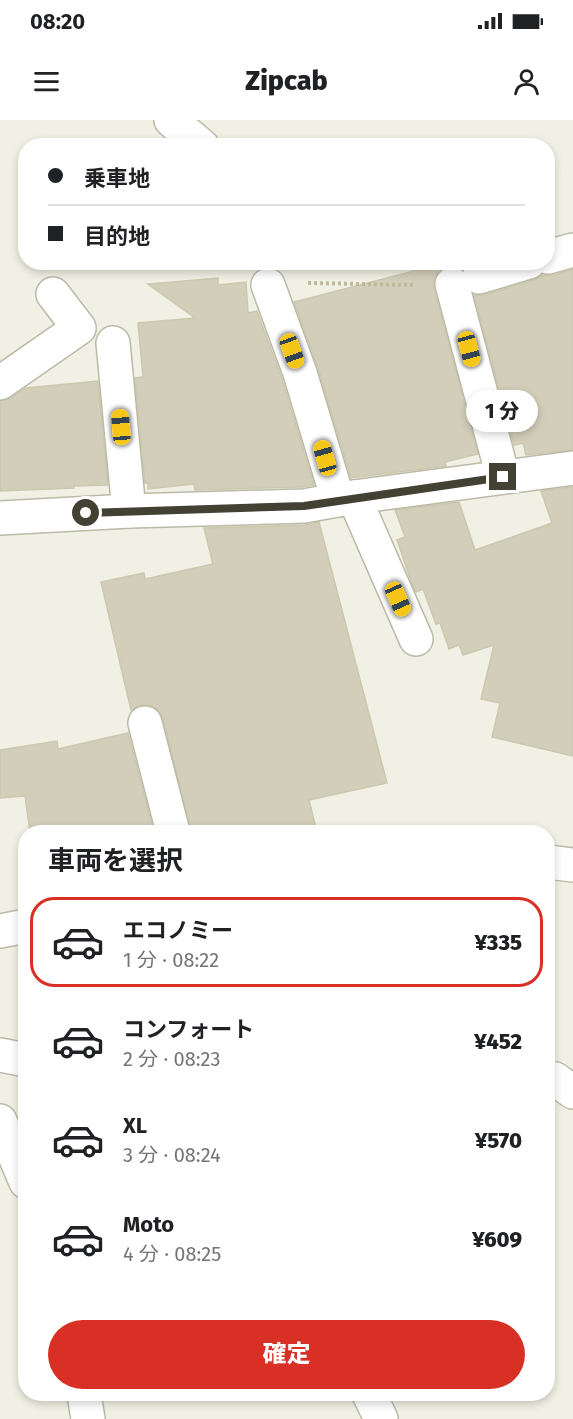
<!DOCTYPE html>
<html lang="ja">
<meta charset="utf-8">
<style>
body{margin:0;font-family:"Fira Sans","Noto Sans JP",sans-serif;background:#f2f2f2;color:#202124;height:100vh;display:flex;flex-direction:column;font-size:22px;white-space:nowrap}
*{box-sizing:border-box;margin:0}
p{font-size:20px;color:#757577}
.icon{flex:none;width:33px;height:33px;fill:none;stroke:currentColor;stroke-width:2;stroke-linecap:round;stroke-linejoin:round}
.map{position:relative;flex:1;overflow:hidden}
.details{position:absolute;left:18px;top:705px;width:537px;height:576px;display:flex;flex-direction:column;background:#fff;border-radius:24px;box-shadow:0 3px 9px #0003}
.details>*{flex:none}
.guide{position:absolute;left:18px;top:18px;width:537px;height:132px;border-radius:24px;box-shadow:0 3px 9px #0003;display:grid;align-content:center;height:132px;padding:0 30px;background:#fff}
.end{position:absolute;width:27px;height:27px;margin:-14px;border:8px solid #434134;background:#fff;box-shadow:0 0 0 3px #fff}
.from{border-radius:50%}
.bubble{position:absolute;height:42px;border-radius:21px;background:#fff;box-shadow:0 3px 9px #0003;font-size:20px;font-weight:800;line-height:42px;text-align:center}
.car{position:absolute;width:18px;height:36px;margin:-18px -9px;border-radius:8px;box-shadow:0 0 4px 2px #0007;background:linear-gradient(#f5c518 24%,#345 0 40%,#f5c518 0 76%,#345 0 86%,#f5c518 0)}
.guide b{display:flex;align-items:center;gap:21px;height:57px;font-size:22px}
.guide b+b{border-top:2px solid #e0e0e0}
.guide i{width:15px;height:15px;background:#202124}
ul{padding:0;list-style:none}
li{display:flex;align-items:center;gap:18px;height:90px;margin:0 12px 9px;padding:0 18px;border:3px solid transparent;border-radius:24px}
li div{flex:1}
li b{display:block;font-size:22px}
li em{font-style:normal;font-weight:800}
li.on{border-color:#d93025}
li>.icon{width:54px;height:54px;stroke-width:1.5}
h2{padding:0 30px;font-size:27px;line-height:72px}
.cta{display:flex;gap:12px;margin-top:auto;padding:12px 30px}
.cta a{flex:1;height:69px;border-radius:36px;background:#d93025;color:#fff;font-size:24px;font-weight:800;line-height:69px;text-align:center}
.status{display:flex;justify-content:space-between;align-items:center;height:42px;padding:0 30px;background:#fff;direction:ltr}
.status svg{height:16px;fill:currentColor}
header{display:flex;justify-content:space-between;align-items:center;height:78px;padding:0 30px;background:#fff;font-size:27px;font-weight:800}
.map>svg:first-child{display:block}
.building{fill:#d2ceba;stroke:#ccc8ae;stroke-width:1.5}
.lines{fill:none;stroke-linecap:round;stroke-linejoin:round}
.minor-casing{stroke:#bcbaa7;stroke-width:36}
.path{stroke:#bdb99a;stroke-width:4;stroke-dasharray:3 3;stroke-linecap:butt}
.minor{stroke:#fff;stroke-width:33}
.route{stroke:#434134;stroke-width:8}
</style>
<div class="status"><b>08:20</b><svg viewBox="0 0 49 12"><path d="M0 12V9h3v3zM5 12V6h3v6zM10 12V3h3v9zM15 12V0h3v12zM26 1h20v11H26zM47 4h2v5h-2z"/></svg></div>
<header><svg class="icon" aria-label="menu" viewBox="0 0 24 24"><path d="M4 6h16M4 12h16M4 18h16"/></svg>Zipcab<svg class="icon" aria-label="person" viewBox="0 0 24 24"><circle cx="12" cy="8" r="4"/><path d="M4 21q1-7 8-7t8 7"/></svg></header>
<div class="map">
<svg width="573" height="1299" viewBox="0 0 573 1299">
<rect width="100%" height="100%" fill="#f1f0e4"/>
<!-- building -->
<g class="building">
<polygon points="411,142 468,142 463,149 456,146 448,146 439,150 434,159 434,168 478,334 445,342 446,346 351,358 318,248 294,182 414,151"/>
<polygon points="573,149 573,330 526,335 523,323 514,325 474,175 484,175 534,160 543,155 553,155"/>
<polygon points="218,158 218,165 246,162 248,193 257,191 282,259 314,365 302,367 195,370 194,364 148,369 148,363 145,363 135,258 143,257 138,203 195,198 148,164"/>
<polygon points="98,261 108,365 74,366 74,368 0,371 0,281 11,278 26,268"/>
<polygon points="573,367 573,636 492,617 500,583 481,579 494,525 463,535 459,525 449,529 440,503 436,504 423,469 416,472 412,464 397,420 405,417 395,390 459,382 475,430 552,403 541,371"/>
<polygon points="319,402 387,663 309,680 317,712 191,712 163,598 158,590 149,585 140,585 131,590 101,462 144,453 145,459 213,444 204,408 305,405"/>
<polygon points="128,613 154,712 30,712 25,676 0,678 0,630 57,621 58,629"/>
</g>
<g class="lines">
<defs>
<g id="minor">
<polyline points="171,0 202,26"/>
<polyline points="548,137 573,130"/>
<polyline points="479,157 529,142"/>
<polyline points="452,164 503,357"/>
<polyline points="268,165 300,253 338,380"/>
<polyline points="113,223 129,391"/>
<polyline points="0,263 79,208 53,174"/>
<polyline points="354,377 416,519"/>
<polyline points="0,398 129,391 304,386 354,377 573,348"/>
<polyline points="145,603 173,712"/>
<polyline points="548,742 573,745"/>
<polyline points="0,811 26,806"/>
<polyline points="0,935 26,940"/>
<polyline points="548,963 555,959 573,972"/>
<polyline points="0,1001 26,1062"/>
<polyline points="84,1274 88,1299"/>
<polyline points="369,1274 381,1299"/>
</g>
</defs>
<!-- minor casing -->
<use href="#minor" class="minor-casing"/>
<!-- path -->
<polyline class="path" points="308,163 414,165"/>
<!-- minor -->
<use href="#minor" class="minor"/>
</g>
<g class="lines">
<!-- route -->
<polyline class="route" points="86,393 304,386 503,357"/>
</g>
</svg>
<i class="end from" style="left:86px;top:393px"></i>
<i class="end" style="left:503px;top:357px"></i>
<div class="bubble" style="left:466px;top:270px;width:72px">1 分</div>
<i class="car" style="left:469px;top:229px;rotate:165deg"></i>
<i class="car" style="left:292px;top:231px;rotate:160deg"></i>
<i class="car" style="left:121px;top:307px;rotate:355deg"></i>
<i class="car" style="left:325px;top:338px;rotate:344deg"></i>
<i class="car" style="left:398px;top:479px;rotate:156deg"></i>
<div class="guide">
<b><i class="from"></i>乗車地</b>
<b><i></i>目的地</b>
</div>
<section class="details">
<h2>車両を選択</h2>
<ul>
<li class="on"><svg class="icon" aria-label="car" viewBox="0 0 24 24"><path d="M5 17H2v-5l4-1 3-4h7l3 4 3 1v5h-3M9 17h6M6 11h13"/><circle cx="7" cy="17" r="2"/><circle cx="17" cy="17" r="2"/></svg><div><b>エコノミー</b><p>1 分 · 08:22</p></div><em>¥335</em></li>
<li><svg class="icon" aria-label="car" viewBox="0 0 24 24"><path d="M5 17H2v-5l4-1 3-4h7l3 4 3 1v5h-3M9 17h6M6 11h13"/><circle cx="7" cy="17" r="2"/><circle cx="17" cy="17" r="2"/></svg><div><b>コンフォート</b><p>2 分 · 08:23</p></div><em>¥452</em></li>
<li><svg class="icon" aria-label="car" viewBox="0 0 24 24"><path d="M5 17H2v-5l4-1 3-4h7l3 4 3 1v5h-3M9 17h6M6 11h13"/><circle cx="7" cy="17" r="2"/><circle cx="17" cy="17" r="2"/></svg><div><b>XL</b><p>3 分 · 08:24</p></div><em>¥570</em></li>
<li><svg class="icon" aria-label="car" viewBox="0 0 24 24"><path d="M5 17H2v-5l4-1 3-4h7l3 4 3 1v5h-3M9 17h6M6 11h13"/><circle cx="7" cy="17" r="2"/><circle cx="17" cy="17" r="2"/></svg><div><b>Moto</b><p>4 分 · 08:25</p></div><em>¥609</em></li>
</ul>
<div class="cta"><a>確定</a></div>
</section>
</div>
